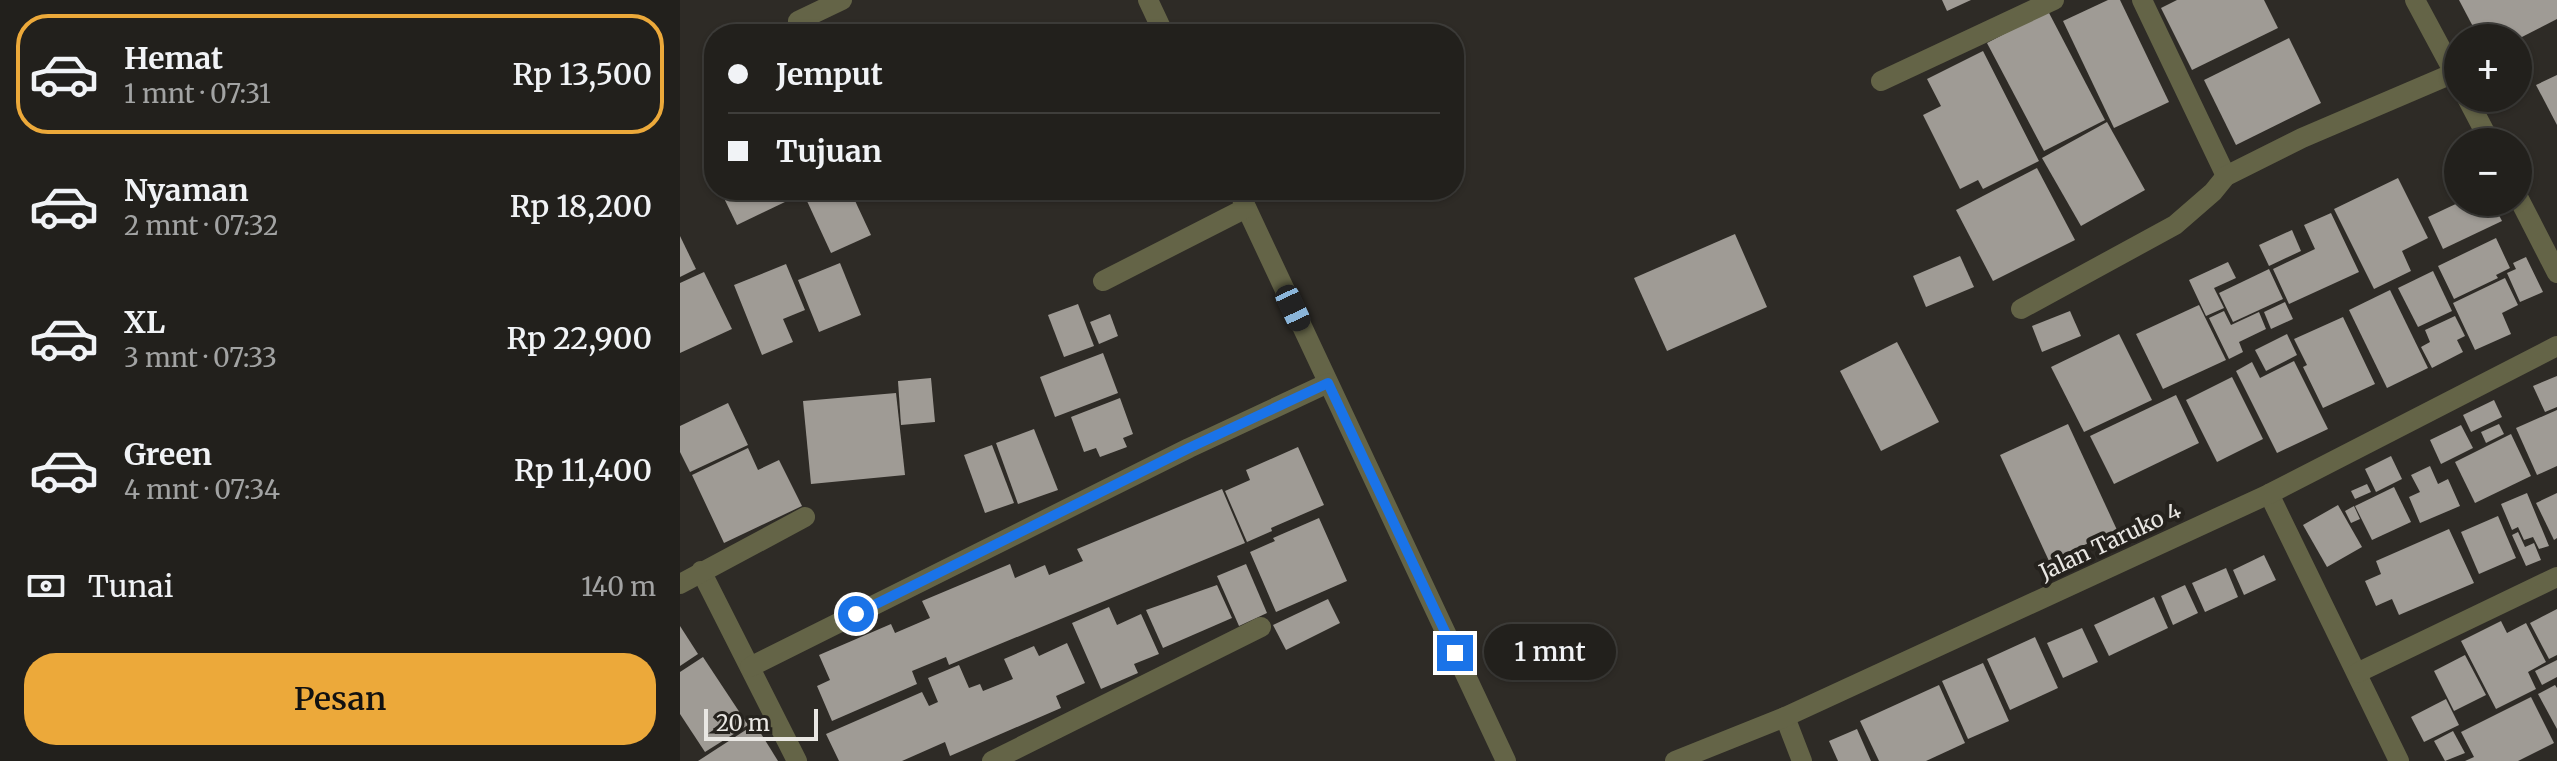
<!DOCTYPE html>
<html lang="id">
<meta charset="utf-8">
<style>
body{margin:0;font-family:Merriweather,serif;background:#2a2825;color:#f1f3f6;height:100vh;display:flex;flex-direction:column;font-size:30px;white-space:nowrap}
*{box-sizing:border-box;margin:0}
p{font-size:26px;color:#a2a3a3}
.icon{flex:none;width:44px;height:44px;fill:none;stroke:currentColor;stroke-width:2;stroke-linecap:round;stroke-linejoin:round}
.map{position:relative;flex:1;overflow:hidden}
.details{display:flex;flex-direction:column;background:#22201c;width:680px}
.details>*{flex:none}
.banner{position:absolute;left:24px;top:24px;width:760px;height:176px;border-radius:32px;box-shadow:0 2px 6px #0004,0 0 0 2px #3f3e3b;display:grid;align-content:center;height:176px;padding:0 24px;background:#22201c}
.fabs{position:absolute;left:1764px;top:24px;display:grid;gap:16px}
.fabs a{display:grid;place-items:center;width:88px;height:88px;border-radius:50%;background:#22201c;box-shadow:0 2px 6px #0004,0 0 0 2px #3f3e3b;font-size:40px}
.scale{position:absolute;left:24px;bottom:20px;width:114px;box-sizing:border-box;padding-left:8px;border:4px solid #e9e7e3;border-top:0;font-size:22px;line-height:28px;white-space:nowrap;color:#e9e7e3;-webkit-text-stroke:6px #25221d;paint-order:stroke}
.end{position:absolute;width:36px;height:36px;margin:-18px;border:10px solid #1a73e8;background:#fff;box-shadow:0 0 0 4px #fff}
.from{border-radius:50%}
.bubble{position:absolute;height:56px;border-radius:28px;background:#22201c;box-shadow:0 2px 6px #0004,0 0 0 2px #3f3e3b;font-size:26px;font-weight:600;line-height:56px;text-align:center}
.car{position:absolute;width:24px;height:48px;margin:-24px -12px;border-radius:10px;box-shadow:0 0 6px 2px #0007;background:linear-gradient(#222 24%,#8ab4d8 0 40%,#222 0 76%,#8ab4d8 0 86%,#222 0)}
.banner b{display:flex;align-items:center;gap:28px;height:76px;font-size:30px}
.banner b+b{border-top:2px solid #3f3e3b}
.banner i{width:20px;height:20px;background:#f1f3f6}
ul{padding:14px 0 0;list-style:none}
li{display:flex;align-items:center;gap:24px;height:120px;margin:0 16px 12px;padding:0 8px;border:4px solid transparent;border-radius:32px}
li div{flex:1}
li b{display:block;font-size:30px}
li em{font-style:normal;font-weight:600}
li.on{border-color:#eca93a}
li>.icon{width:72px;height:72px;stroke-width:1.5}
.pay{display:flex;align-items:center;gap:20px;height:88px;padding:0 24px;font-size:30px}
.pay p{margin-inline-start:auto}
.action{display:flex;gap:16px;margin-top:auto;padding:16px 24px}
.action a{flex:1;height:92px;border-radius:32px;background:#eca93a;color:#111;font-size:32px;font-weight:600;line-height:92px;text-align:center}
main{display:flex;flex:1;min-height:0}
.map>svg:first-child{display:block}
.building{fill:#9f9b95}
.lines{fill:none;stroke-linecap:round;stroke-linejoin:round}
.minor{stroke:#646447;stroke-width:20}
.route{stroke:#1a73e8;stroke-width:10}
.labels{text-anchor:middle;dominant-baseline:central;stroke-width:8;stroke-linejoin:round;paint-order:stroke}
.street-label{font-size:22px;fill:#e9e7e3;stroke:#25221d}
</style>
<main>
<section class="details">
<ul>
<li class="on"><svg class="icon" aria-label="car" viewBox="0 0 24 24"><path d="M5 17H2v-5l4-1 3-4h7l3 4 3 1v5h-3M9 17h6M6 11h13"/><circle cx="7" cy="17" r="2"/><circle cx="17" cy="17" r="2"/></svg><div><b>Hemat</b><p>1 mnt · 07:31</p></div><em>Rp 13,500</em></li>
<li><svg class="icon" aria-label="car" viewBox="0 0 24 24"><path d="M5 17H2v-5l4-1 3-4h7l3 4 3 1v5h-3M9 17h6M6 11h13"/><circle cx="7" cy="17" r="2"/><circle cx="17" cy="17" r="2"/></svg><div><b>Nyaman</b><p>2 mnt · 07:32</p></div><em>Rp 18,200</em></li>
<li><svg class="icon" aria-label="car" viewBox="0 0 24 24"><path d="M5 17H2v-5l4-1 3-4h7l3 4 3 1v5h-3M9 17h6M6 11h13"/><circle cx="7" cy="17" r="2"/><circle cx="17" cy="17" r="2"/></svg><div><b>XL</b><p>3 mnt · 07:33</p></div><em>Rp 22,900</em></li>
<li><svg class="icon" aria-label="car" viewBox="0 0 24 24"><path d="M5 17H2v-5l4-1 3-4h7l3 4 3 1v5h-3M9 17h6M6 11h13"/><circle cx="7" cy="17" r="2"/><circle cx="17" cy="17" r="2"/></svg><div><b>Green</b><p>4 mnt · 07:34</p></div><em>Rp 11,400</em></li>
</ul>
<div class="pay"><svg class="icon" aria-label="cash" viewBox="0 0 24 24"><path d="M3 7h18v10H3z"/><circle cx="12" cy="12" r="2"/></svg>Tunai<p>140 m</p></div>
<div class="action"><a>Pesan</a></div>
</section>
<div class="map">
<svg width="1877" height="761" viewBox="0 0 1877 761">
<rect width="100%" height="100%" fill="#2e2b26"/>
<!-- building -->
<g class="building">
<polygon points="1262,0 1291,0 1267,11"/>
<polygon points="1428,0 1440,0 1489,102 1434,128 1383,21"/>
<polygon points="1497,0 1584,0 1598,28 1512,70 1481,8"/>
<polygon points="1779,0 1877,0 1877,19 1838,39 1799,38"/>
<polygon points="1368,11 1425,120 1364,151 1307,43"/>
<polygon points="1609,38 1641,103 1556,145 1524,80"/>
<polygon points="1303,51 1359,161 1303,189 1298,180 1280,189 1243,115 1261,106 1247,79"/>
<polygon points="1877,75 1877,125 1856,85"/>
<polygon points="1427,122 1465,190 1401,226 1362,158"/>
<polygon points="1357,168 1395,240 1313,281 1276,210"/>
<polygon points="1718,178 1748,238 1722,251 1731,271 1694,289 1654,209"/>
<polygon points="40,190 130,190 57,225"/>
<polygon points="149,190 170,190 191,235 151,253 127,201"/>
<polygon points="1780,202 1812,202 1822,221 1763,249 1748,217"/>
<polygon points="1651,213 1679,272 1609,304 1593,269 1635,249 1624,225"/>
<polygon points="1612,230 1621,251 1589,266 1579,245"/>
<polygon points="1055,234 1087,307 987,351 954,278"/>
<polygon points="0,236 16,269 0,277"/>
<polygon points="1816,238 1830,268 1816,275 1818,278 1774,299 1758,266"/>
<polygon points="1280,256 1294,287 1246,307 1233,276"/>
<polygon points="1846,257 1863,292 1840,302 1827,273 1836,269 1833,263"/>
<polygon points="1548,262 1556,278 1534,288 1544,308 1526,316 1509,280"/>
<polygon points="160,263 181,315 139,332 118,280"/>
<polygon points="106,264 125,310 103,319 113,342 82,355 54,285"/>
<polygon points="1589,269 1603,299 1553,322 1539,293"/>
<polygon points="1753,271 1772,311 1738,327 1718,288"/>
<polygon points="24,272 52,329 0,353 0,283"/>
<polygon points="1825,278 1838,305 1822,313 1831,334 1795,350 1773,303"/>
<polygon points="1710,290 1748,368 1707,388 1669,310"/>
<polygon points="1605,302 1613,319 1591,329 1584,312"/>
<polygon points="398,304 414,346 384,357 368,315"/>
<polygon points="1519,305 1546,360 1483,389 1456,334"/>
<polygon points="1390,311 1401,336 1362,352 1352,326"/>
<polygon points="1544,311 1551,325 1579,312 1586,329 1559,342 1563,352 1549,359 1529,318"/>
<polygon points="430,314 438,336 419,344 410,322"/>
<polygon points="1775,316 1785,336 1777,340 1783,352 1752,368 1741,347 1750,342 1745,330"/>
<polygon points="1663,317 1695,384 1643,408 1623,367 1627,365 1614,339"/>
<polygon points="1439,334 1472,400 1404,432 1371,367"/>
<polygon points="1607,334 1617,355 1586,371 1575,350"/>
<polygon points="1217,342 1259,422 1201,451 1160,371"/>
<polygon points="423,353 438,393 375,417 360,377"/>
<polygon points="1614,361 1648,429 1597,453 1556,371 1572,362 1580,378"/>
<polygon points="1877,376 1877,407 1865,412 1853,386"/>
<polygon points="1552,377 1583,439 1537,462 1506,400"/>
<polygon points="251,378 255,422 221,425 218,381"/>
<polygon points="216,393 225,475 131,484 123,401"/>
<polygon points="1496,395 1519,443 1434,484 1410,436"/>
<polygon points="440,398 453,434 443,438 447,447 420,457 416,448 404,452 391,417"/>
<polygon points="1814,400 1822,417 1791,432 1783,415"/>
<polygon points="48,403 68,445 10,472 0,452 0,426"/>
<polygon points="1877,410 1877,466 1857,475 1836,428"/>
<polygon points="1388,424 1437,530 1369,561 1320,455"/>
<polygon points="1819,424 1824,434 1806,443 1801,432"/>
<polygon points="1781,425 1793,448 1761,464 1750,440"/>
<polygon points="354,429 378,490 338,504 316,443"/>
<polygon points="1831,434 1851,476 1795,503 1775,462"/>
<polygon points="312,445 334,503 305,513 284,455"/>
<polygon points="618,447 644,505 591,528 592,531 567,542 545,491 570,480 566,470"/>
<polygon points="68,448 78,470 99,460 122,506 44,543 12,475"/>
<polygon points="1711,456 1722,479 1696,492 1685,469"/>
<polygon points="1750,466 1758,484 1768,479 1780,506 1740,523 1729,497 1740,492 1731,475"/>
<polygon points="1687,484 1691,492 1675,499 1671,491"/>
<polygon points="1714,487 1731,522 1692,540 1675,506"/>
<polygon points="542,489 565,543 269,665 266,657 232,671 237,684 152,721 137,686 150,680 139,655 211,624 215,633 250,618 242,601 330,564 335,578 365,565 369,575 403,561 397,549"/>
<polygon points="1847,493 1869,546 1859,549 1853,537 1844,540 1838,527 1832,530 1821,504"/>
<polygon points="1877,493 1877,538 1874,540 1856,503"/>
<polygon points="1658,505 1682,547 1647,567 1623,525"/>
<polygon points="1674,506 1680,519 1671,523 1665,511"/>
<polygon points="1818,516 1836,558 1799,574 1781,532"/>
<polygon points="639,518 667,581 596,612 570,552 595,541 593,538"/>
<polygon points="1769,529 1794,583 1719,615 1712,599 1696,606 1685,581 1701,574 1696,561"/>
<polygon points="1838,532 1845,547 1854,543 1861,560 1846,566 1832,535"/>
<polygon points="1584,555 1596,580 1564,595 1553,570"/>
<polygon points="566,564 587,613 559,626 537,576"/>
<polygon points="1546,568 1558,597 1525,612 1512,583"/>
<polygon points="537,585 552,618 483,648 466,610"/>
<polygon points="1505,585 1518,613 1493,625 1481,596"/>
<polygon points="1474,597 1488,628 1429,656 1414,625"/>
<polygon points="648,599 660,623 606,650 593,625"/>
<polygon points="429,607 437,625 461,614 479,654 454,664 458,673 421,689 392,623"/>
<polygon points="1877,609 1877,655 1869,659 1850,623"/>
<polygon points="1821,621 1827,633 1846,623 1866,662 1848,672 1856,689 1816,709 1781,641"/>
<polygon points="0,626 18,654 0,666"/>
<polygon points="1402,628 1418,662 1383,678 1367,643"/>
<polygon points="1355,637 1378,688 1330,710 1307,659"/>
<polygon points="387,643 405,683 376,696 381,708 270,756 265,742 222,761 159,761 146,734 242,692 249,706 258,702 248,678 279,665 289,688 300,684 303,691 333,679 324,659 354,646 359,656"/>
<polygon points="1785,655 1806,695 1774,711 1754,671"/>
<polygon points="23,657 68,725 25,752 0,714 0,672"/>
<polygon points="1877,660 1877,677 1862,685 1855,671"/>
<polygon points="1303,663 1329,721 1288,739 1262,681"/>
<polygon points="1259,685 1285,743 1246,761 1199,761 1180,721"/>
<polygon points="1875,685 1877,688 1877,729 1858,694"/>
<polygon points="1851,697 1874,743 1838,761 1785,761 1794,757 1781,732"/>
<polygon points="1766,699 1779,725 1744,742 1731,717"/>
<polygon points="75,724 98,761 18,761"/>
<polygon points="1177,729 1191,761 1158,761 1149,741"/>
<polygon points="1773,731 1785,753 1765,761 1754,741"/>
</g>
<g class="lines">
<!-- minor -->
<g class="minor">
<polyline points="468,0 484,34"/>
<polyline points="1462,0 1546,176"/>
<polyline points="1735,0 1778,80"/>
<polyline points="124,34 118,21 162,0"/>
<polyline points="1201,81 1374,0"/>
<polyline points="1787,98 1810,142"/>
<polyline points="558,190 826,761"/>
<polyline points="1838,197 1877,273"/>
<polyline points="423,281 566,208"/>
<polyline points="1341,309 1495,225 1533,192 1546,176 1622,138 1774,73"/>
<polyline points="1589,494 1719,761"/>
<polyline points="21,571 117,761"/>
<polyline points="0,584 125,517"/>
<polyline points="70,667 509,448 648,383"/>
<polyline points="1677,673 1877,577"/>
<polyline points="1105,717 1122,761"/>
<polyline points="312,761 581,627"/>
<polyline points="995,761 1105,717 1589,494 1877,346"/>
</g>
</g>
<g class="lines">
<!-- route -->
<polyline class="route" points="176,614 509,448 648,383 775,653"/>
</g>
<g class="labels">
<!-- street labels -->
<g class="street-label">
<text transform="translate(1430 541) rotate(-25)">Jalan Taruko 4</text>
</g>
</g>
</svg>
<div class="fabs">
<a>+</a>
<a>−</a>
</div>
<div class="scale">20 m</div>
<i class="end from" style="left:176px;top:614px"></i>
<i class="end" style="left:775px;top:653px"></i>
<div class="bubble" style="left:804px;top:624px;width:132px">1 mnt</div>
<i class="car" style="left:613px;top:308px;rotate:155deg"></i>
<div class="banner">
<b><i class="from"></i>Jemput</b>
<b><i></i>Tujuan</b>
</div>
</div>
</main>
